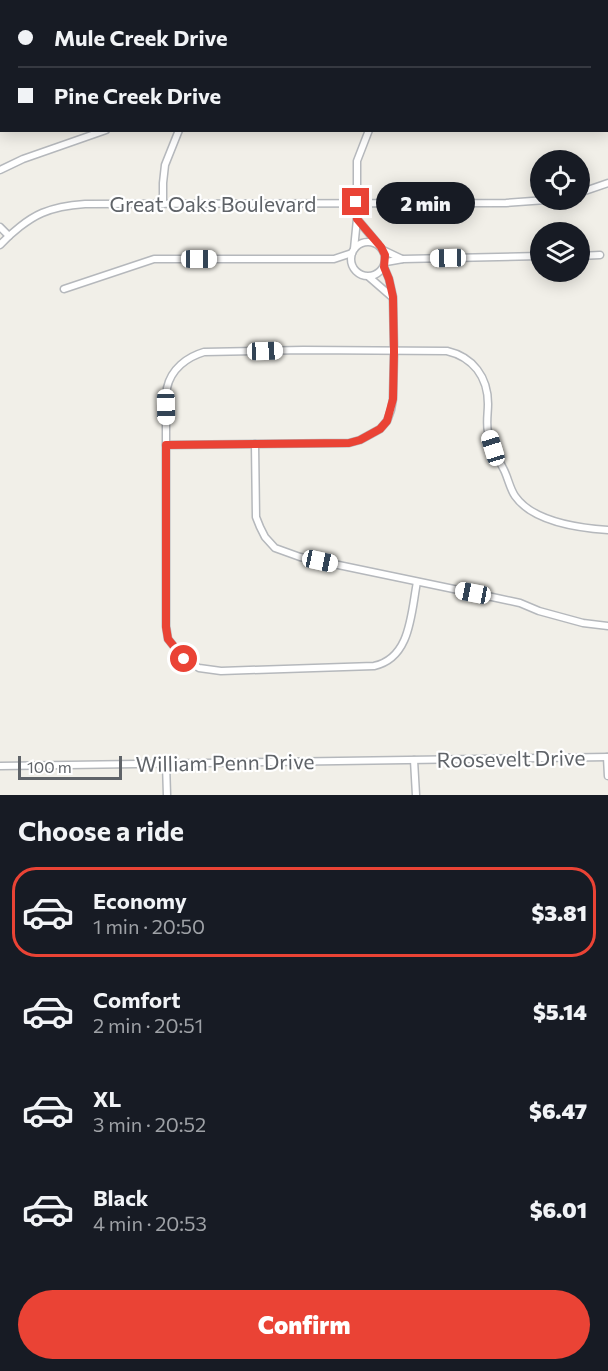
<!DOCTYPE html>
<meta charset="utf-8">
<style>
body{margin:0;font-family:Commissioner,sans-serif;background:#242831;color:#f1f3f6;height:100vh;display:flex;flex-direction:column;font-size:22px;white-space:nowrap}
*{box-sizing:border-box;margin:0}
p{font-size:20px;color:#9ea1a6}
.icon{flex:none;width:33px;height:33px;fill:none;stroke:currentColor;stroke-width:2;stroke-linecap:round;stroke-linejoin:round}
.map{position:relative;height:795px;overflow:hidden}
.sheet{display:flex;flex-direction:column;background:#171b24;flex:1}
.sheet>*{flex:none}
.guide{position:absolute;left:0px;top:0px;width:609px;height:132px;box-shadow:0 3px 15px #0003;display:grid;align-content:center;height:132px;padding:0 18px;background:#171b24}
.tools{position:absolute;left:530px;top:150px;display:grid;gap:12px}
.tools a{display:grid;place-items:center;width:60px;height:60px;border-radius:50%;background:#171b24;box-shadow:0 3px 15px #0003;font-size:30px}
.scale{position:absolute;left:18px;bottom:15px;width:104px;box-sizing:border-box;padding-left:6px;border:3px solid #5f6368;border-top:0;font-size:16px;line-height:21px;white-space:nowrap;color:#5f6368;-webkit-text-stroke:4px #fff;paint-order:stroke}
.end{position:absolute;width:27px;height:27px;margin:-14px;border:8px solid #ea4335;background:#fff;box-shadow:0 0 0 3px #fff}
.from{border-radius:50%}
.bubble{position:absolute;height:42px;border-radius:21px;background:#171b24;box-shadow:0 3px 15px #0003;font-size:20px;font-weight:800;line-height:42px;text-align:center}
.car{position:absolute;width:18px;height:36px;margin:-18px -9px;border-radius:8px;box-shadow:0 0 4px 2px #0007;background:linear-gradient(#fff 24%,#345 0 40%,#fff 0 76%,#345 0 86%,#fff 0)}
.guide b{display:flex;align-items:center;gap:21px;height:57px;font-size:22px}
.guide b+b{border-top:2px solid #363941}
.guide i{width:15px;height:15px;background:#f1f3f6}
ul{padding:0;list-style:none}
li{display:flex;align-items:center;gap:18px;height:90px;margin:0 12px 9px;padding:0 6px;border:3px solid transparent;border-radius:24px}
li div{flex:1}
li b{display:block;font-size:22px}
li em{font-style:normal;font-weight:800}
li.selected{border-color:#ea4335}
li>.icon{width:54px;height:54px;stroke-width:1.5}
h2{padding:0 18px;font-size:27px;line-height:72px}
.primary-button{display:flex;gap:12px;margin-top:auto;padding:12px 18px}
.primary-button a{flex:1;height:69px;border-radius:36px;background:#ea4335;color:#fff;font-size:24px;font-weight:800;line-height:69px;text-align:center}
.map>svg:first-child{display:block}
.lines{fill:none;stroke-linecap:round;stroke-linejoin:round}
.street-casing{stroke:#b5b8bc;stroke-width:9}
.street{stroke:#fff;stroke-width:6}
.route{stroke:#ea4335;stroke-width:8}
.labels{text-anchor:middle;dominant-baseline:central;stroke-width:4.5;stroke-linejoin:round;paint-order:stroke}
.street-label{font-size:21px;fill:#5f6368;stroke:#fff}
</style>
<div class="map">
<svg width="608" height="795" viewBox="0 0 608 795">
<rect width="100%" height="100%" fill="#f1efe8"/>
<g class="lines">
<defs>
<g id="street">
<polyline points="79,0 79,2"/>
<polyline points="149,0 149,2"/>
<polyline points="578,0 583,2"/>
<polyline points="137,2 141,0"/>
<polyline points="463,2 466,0"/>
<polyline points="0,38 2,39"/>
<polyline points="0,170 23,159 106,130"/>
<polyline points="579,193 608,183"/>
<polyline points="163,204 163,183 165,165 179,130"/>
<polyline points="357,219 378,244"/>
<polyline points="0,227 9,236"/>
<circle cx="368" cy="259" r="17"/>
<path d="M0 245C11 233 28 219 42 213 56 207 71 205 85 204L506 203 546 200"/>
<polyline points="354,249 357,219 357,161 369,130"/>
<polyline points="383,250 402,259"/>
<polyline points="579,256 600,255"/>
<polyline points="386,262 403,259 540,256"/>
<polyline points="369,277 392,297"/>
<polyline points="64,289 154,259 334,259 352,253"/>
<polyline points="255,444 256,517 260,527 265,537 275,548 300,557 492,597 520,603 539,611 583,623 608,626"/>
<polyline points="166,445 349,443 360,440 380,429 387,421 391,410 393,399 394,352 393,297 389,279 384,267"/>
<path d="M417 582C411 613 411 658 374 666L221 671 199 668 184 659 168 639 166 626V407C166 401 166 394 167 388 171 369 187 357 204 352L303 350 447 351C473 357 488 377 488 404 488 413 486 423 488 432 491 446 498 458 504 470 508 478 510 489 515 496 533 522 578 528 608 530"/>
<polyline points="607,757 608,776"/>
<polyline points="414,760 416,795"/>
<polyline points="166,763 167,795"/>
<polyline points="0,766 608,757"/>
</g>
</defs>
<!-- street casing -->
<use href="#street" class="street-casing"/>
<!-- street -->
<use href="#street" class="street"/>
</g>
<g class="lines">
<!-- route -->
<polyline class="route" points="184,659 168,639 166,627 166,445 349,443 360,440 380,429 387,421 393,399 394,352 393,297 389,279 384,267 385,255 381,247 357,219 356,202"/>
</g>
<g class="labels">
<!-- street labels -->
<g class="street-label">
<text x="213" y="203">Great Oaks Boulevard</text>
<text transform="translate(511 758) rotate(-1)">Roosevelt Drive</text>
<text transform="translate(225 762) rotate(-1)">William Penn Drive</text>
</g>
</g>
</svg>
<div class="tools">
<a><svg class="icon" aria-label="locate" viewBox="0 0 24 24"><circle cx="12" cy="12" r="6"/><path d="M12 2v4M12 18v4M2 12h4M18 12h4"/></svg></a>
<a><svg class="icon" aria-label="layers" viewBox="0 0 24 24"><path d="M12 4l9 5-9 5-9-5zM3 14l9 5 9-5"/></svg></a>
</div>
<div class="scale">100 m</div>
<i class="end from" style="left:184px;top:659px"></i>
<i class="end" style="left:356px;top:202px"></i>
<div class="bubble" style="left:376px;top:182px;width:99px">2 min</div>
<i class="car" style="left:448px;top:258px;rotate:269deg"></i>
<i class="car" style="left:199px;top:259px;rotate:90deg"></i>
<i class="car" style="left:265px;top:351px;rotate:88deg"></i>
<i class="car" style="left:166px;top:407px;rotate:179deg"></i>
<i class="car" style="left:493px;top:448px;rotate:343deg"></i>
<i class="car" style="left:320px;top:561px;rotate:102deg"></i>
<i class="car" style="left:473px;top:593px;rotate:281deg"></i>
<div class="guide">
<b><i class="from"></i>Mule Creek Drive</b>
<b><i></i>Pine Creek Drive</b>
</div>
</div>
<section class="sheet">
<h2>Choose a ride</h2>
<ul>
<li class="selected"><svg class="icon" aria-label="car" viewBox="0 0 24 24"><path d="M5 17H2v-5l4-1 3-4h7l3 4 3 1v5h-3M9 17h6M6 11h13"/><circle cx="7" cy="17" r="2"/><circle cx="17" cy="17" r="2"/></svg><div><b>Economy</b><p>1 min · 20:50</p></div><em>$3.81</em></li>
<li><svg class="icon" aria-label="car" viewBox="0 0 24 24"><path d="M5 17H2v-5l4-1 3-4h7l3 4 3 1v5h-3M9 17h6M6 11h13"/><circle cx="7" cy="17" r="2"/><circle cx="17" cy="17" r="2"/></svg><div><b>Comfort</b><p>2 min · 20:51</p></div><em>$5.14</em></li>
<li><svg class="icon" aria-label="car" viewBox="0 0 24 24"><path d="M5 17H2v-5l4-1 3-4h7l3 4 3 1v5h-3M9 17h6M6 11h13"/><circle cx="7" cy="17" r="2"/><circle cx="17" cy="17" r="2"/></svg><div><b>XL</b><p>3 min · 20:52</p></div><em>$6.47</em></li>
<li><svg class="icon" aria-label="car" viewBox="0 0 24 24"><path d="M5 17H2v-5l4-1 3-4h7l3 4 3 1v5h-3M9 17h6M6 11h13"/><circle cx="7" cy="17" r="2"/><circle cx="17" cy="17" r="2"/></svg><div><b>Black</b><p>4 min · 20:53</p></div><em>$6.01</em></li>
</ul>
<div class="primary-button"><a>Confirm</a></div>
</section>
